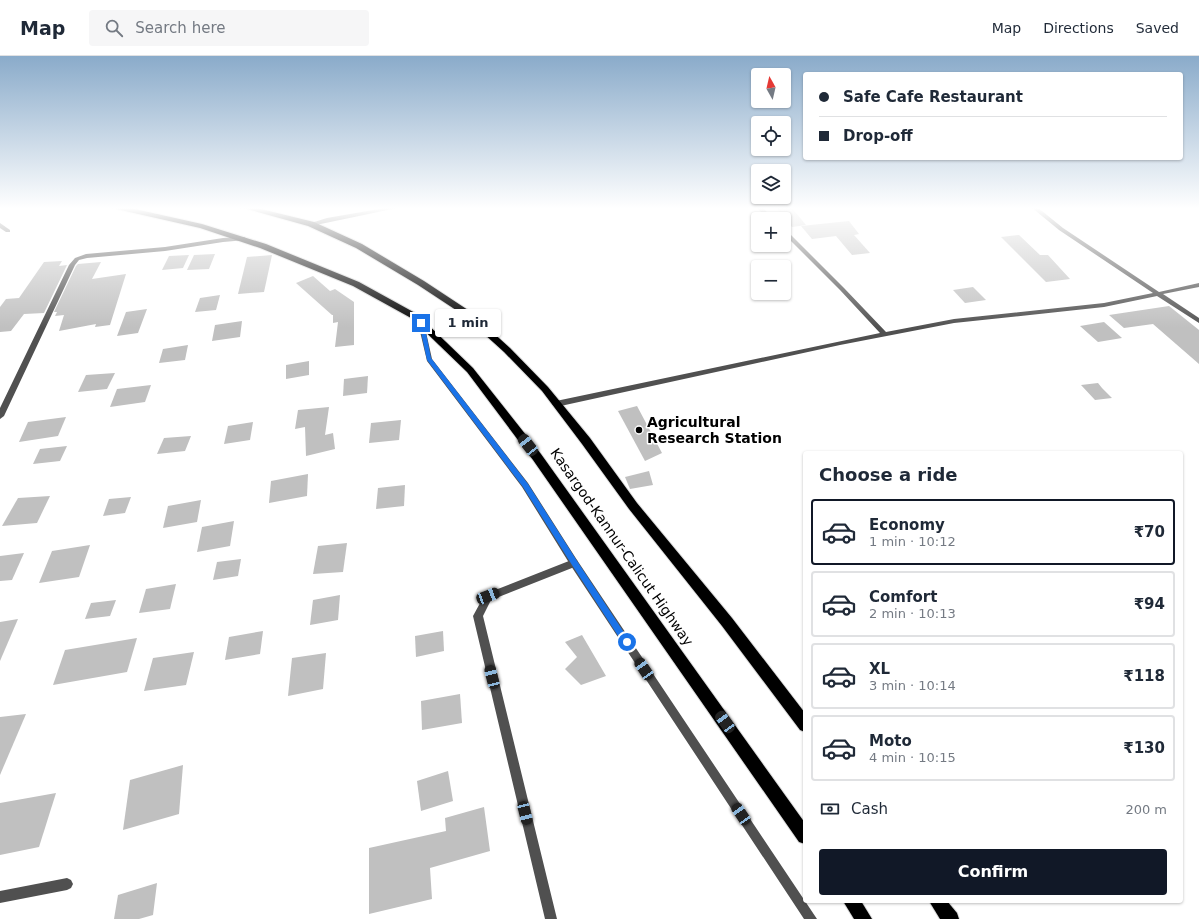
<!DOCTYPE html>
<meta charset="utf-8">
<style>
body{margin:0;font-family:"DejaVu Sans",sans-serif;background:#f6f6f7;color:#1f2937;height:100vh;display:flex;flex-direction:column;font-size:15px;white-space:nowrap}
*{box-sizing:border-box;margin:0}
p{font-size:13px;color:#747a83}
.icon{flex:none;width:22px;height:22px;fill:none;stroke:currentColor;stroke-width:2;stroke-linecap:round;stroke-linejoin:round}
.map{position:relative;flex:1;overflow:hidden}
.drawer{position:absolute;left:803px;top:395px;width:380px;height:452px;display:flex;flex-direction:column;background:#fff;border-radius:4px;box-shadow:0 1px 3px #0004}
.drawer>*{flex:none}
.banner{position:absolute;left:803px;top:16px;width:380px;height:88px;border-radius:4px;box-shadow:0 1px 3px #0004;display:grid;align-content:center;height:88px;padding:0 16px;background:#fff}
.needle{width:26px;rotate:352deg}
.tools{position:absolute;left:751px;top:12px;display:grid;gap:8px}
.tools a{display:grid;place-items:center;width:40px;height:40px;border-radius:4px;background:#fff;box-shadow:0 1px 3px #0004;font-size:20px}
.end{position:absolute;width:18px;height:18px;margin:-9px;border:5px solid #1a73e8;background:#fff;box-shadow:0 0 0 2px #fff}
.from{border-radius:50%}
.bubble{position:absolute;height:28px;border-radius:4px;background:#fff;box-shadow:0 1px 3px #0004;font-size:13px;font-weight:600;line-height:28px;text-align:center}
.car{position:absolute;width:12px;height:24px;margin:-12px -6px;border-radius:5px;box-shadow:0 0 3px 1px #0007;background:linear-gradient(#222 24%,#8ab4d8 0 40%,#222 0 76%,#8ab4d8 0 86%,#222 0)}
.banner b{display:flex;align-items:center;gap:14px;height:38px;font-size:15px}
.banner b+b{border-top:1px solid #e0e1e3}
.banner i{width:10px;height:10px;background:#1f2937}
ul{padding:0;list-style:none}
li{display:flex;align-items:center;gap:12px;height:66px;margin:0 8px 6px;padding:0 8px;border:2px solid #e0e1e3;border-radius:4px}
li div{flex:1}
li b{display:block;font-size:15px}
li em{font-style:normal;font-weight:600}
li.on{border-color:#111827}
li>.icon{width:36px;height:36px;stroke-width:1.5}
h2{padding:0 16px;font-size:18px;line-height:48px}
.pay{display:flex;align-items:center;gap:10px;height:44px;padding:0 16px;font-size:15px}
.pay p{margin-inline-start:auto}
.primary-button{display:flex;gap:8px;margin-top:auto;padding:8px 16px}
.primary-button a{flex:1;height:46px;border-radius:4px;background:#111827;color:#fff;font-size:16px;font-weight:600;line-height:46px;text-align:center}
header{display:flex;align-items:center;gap:24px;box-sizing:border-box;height:56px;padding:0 20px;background:#fff;border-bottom:1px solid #e0e1e3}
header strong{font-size:19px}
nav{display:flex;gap:22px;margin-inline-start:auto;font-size:14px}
.search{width:280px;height:36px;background:#f6f6f7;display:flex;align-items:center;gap:10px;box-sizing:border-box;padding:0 14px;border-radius:4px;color:#747a83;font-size:15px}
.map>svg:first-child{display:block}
.building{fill:#c0c0c0}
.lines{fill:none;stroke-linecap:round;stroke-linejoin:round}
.trunk-casing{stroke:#dbdbdb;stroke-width:2}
.minor{fill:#505050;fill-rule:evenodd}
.tertiary{fill:#505050;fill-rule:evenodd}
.trunk{fill:#000;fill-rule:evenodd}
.route{fill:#1a73e8}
.poi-dot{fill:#000;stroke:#fff;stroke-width:1.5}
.labels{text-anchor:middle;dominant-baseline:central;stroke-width:3;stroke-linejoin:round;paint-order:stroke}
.poi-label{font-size:14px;font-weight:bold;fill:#000;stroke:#fff;text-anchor:start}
.street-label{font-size:14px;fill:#000;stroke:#fff}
</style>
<header>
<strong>Map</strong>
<div class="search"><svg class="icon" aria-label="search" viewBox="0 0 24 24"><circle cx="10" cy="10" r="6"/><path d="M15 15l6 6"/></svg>Search here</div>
<nav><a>Map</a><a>Directions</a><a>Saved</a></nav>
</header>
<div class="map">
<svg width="1199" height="863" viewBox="0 0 1199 863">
<rect width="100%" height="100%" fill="#fff"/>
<!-- building -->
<g class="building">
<polygon points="776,151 791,151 806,169 792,171"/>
<polygon points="849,165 859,178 854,179 870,197 852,199 836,180 812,183 801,170"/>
<polygon points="1019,179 1040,199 1048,199 1070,223 1046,226 1001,181"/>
<polygon points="215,198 209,213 187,214 194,199"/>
<polygon points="189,199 183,212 162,214 169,200"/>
<polygon points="272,199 264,236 238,238 247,201"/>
<polygon points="62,205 59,210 67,209 44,257 24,258 11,275 0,276 0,251 6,243 19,242 44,206"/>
<polygon points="101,206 92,223 126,218 110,269 95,271 96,268 59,275 64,259 55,260 57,256 54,256 76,210 78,208"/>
<polygon points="313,220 330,235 335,233 354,246 354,289 335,291 338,266 333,267 333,259 332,259 296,227"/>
<polygon points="973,231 986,244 965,247 953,234"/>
<polygon points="220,239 216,254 195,256 200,242"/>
<polygon points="1169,250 1199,274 1199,308 1153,268 1124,272 1109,259"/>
<polygon points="147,253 138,277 117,280 126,256"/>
<polygon points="242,265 240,281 212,285 215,269"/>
<polygon points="1104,266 1122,282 1098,286 1080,270"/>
<polygon points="188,289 185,304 159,307 163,293"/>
<polygon points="309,305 309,319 286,323 286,309"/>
<polygon points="115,317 107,333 78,336 86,319"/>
<polygon points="368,320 367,337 343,340 344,323"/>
<polygon points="1098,327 1102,332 1112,342 1095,344 1081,329"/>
<polygon points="151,329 145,346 110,351 117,333"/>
<polygon points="637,350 662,397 645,405 618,355"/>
<polygon points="329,351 325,379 333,377 335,393 306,400 305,371 295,373 298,354"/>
<polygon points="66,361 58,380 19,386 28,366"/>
<polygon points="401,364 399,384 369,387 371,367"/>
<polygon points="253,366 250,384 224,388 228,370"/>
<polygon points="191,380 185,395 157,398 164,382"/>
<polygon points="67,390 60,405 33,408 40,393"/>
<polygon points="649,415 653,429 630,433 625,421"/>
<polygon points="308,418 307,440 269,447 271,425"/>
<polygon points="405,429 404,450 376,453 378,432"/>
<polygon points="50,440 37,467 2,470 18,442"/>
<polygon points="131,441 125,457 103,460 109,443"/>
<polygon points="201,444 197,466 163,472 168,450"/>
<polygon points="234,465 230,490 197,496 202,471"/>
<polygon points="347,487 343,516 313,518 318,490"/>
<polygon points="90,489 79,521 39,527 52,495"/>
<polygon points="24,497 12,524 0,525 0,500"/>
<polygon points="241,503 238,520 213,524 217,506"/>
<polygon points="176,528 170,553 139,557 146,533"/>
<polygon points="340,539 338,564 310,569 313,544"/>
<polygon points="116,544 110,560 85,563 91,547"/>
<polygon points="18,563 0,605 0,566"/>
<polygon points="263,575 260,598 225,604 229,581"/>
<polygon points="443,575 444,595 416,601 415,580"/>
<polygon points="582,579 606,620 581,629 565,613 577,601 565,586"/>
<polygon points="137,582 127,616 53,629 65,594"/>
<polygon points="194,596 186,629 144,635 153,602"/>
<polygon points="326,597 323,633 288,640 292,602"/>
<polygon points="460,638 462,667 422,674 421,645"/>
<polygon points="26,658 0,719 0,661"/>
<polygon points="183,709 179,758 123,774 130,724"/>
<polygon points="448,715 453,745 421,755 417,725"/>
<polygon points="56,737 39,791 0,799 0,747"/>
<polygon points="484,751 490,795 430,812 432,843 369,858 369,792 446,775 445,762"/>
<polygon points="157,827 153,859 139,863 114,863 118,839"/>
</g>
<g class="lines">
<defs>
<g id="trunk">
<polygon points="112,151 126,151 202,168 266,188 359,226 417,258 473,312 541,398 805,767 805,788 799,786 533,404 467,316 411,262 353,230 260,192 200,172 116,153"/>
<polygon points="240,151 253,151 314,166 362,188 424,225 468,254 510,292 548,331 590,382 637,447 732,562 805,657 805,676 800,674 722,570 629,453 582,388 542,335 504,296 462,258 418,229 356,192 308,170"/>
<polygon points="843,845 861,845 872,863 854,863"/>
<polygon points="929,845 947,845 957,857 959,863 940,863"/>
</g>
</defs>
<!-- trunk casing -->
<use href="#trunk" class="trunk-casing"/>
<!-- minor -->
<g class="minor">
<polygon points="390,151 402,151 311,170 308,168 327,162"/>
<polygon points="756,151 762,151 774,163 768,163"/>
<polygon points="1031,151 1037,151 1063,172 1159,236 1199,227 1199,231 1163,238 1199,262 1199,267 1157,240 1104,251 954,267 840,289 556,351 552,348 556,345 880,277 840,234 784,178 784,173 786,174 844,232 886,276 954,263 1104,247 1153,237 1059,174"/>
<polygon points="0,167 10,174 10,176 6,176 0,172"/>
<polygon points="244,181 247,183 246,184 223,186 165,195 87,202 79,204 75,209 4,360 0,363 0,352 69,209 75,202 86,198 165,191 223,182"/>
<polygon points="574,503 577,504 578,507 577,510 491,544 483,560 557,863 545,863 473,560 485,538"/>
<polygon points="67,822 71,824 73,828 71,832 67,834 0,847 0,835"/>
</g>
<!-- tertiary -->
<polygon class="tertiary" points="421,265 424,267 432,303 528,427 577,504 817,863 804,863 571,510 522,431 427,305 418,267"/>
<!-- trunk -->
<use href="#trunk" class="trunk"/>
</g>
<!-- sky -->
<linearGradient id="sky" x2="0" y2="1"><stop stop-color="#8aabca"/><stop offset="0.56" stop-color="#fff"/><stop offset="1" stop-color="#fff" stop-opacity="0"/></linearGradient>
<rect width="1199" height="272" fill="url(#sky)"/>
<!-- route -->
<polygon class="route" points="421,266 424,267 431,302 528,428 577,505 629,584 629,589 624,589 572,509 523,431 427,304 419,267"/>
<!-- markers -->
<circle class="poi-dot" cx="639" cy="374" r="4"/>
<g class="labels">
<!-- poi labels -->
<g class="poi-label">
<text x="647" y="366">Agricultural<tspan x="647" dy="16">Research Station</tspan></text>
</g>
<!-- street labels -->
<g class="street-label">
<text transform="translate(622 491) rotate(55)">Kasargod-Kannur-Calicut Highway</text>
</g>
</g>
</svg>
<div class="tools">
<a><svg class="needle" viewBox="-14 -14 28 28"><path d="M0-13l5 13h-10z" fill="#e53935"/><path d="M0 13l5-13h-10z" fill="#747a83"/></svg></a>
<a><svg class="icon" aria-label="locate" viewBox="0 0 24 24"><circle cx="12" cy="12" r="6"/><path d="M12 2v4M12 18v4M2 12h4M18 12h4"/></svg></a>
<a><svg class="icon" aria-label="layers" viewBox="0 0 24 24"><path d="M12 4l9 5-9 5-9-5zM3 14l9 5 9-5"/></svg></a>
<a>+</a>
<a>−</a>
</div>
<i class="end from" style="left:627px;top:586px"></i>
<i class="end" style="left:421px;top:267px"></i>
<div class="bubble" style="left:435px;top:253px;width:66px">1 min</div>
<i class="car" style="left:528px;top:389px;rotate:322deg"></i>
<i class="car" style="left:488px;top:540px;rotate:69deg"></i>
<i class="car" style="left:644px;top:613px;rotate:326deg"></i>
<i class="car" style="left:492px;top:621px;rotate:346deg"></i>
<i class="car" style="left:725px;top:666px;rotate:324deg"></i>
<i class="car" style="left:525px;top:757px;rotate:166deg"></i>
<i class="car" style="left:741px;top:758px;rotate:326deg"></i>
<div class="banner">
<b><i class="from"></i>Safe Cafe Restaurant</b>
<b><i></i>Drop-off</b>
</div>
<section class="drawer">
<h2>Choose a ride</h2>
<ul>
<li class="on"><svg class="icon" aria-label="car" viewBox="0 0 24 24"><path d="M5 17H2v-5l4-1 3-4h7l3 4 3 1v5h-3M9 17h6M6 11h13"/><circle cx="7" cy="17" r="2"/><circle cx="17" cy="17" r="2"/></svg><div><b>Economy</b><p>1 min · 10:12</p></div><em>₹70</em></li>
<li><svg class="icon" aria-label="car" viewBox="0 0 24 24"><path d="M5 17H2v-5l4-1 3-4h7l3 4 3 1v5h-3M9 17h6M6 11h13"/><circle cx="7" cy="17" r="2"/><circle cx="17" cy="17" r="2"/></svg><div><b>Comfort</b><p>2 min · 10:13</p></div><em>₹94</em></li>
<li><svg class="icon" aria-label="car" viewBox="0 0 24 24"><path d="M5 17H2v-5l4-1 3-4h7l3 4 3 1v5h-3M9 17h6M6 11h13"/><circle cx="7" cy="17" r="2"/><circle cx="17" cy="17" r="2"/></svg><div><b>XL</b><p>3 min · 10:14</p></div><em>₹118</em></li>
<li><svg class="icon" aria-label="car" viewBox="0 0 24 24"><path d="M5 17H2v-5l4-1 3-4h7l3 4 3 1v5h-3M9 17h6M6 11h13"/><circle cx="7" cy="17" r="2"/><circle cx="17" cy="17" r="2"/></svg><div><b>Moto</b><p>4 min · 10:15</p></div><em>₹130</em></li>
</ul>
<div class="pay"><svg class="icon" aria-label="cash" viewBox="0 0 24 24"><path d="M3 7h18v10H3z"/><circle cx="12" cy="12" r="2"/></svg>Cash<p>200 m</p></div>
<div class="primary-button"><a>Confirm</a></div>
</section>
</div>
